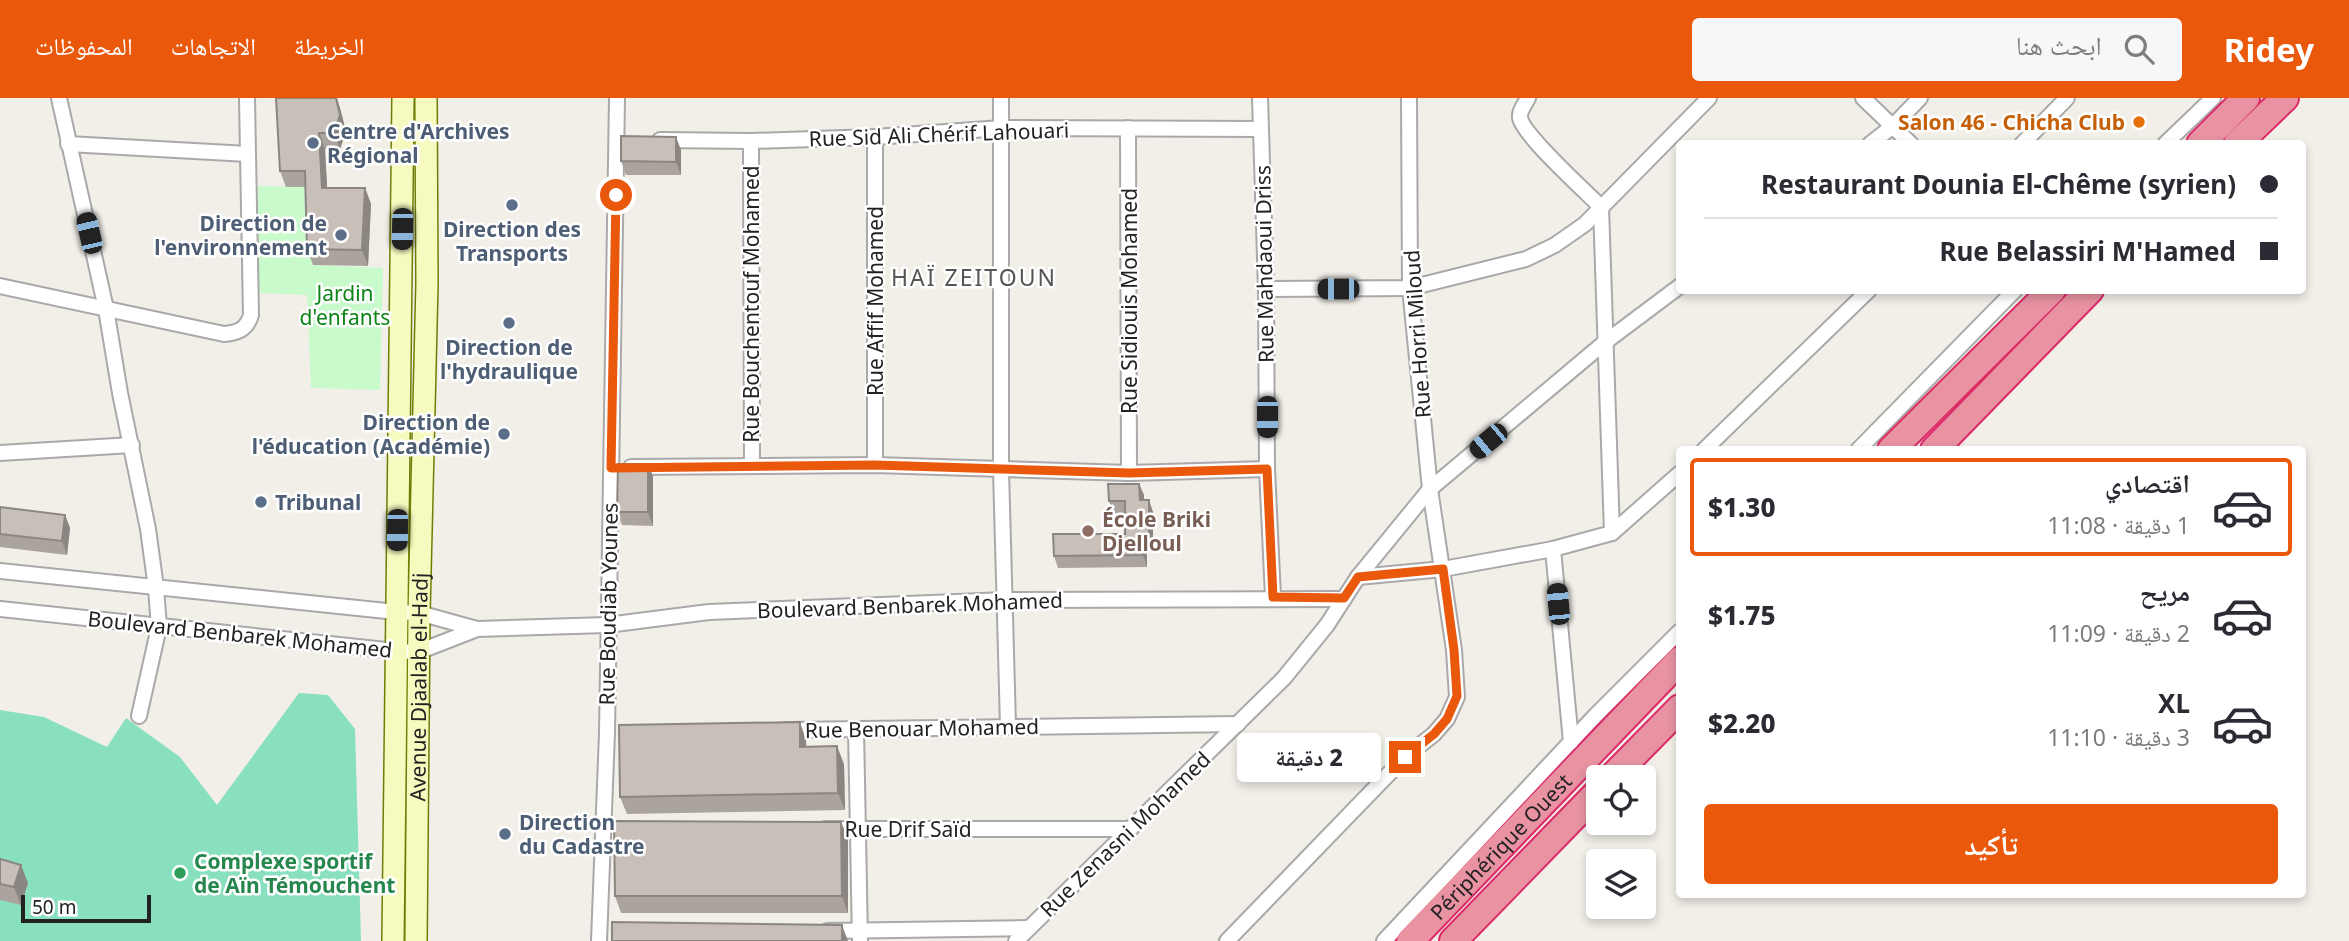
<!DOCTYPE html>
<html lang="ar">
<meta charset="utf-8">
<style>
body{margin:0;font-family:"Noto Sans","Noto Naskh Arabic",sans-serif;background:#f7f7f7;color:#2b2b33;direction:rtl;height:100vh;display:flex;flex-direction:column;font-size:26px;white-space:nowrap}
*{box-sizing:border-box;margin:0}
p{font-size:23px;color:#7c7c81}
.icon{flex:none;width:38px;height:38px;fill:none;stroke:currentColor;stroke-width:2;stroke-linecap:round;stroke-linejoin:round}
.map{position:relative;flex:1;overflow:hidden;direction:ltr}
.details{position:absolute;left:1676px;top:348px;width:630px;height:452px;display:flex;flex-direction:column;background:#fff;border-radius:7px;box-shadow:0 4px 10px #0003;direction:rtl}
.details>*{flex:none}
.banner{position:absolute;left:1676px;top:42px;width:630px;height:154px;border-radius:7px;box-shadow:0 4px 10px #0003;direction:rtl;display:grid;align-content:center;height:154px;padding:0 28px;background:#fff}
.buttons{position:absolute;left:1586px;top:667px;display:grid;gap:14px}
.buttons a{display:grid;place-items:center;width:70px;height:70px;border-radius:7px;background:#fff;box-shadow:0 4px 10px #0003;font-size:35px}
.scale{position:absolute;left:21px;bottom:18px;width:130px;box-sizing:border-box;padding-left:7px;border:4px solid #222;border-top:0;font-size:19px;line-height:24px;white-space:nowrap;color:#222;-webkit-text-stroke:5px #fff;paint-order:stroke}
.end{position:absolute;width:32px;height:32px;margin:-16px;border:9px solid #ea580c;background:#fff;box-shadow:0 0 0 4px #fff}
.from{border-radius:50%}
.bubble{position:absolute;height:49px;border-radius:7px;background:#fff;box-shadow:0 4px 10px #0003;font-size:23px;font-weight:800;line-height:49px;text-align:center;direction:rtl}
.car{position:absolute;width:21px;height:42px;margin:-21px -10px;border-radius:9px;box-shadow:0 0 5px 2px #0007;background:linear-gradient(#222 24%,#8ab4d8 0 40%,#222 0 76%,#8ab4d8 0 86%,#222 0)}
.banner b{display:flex;align-items:center;gap:24px;height:66px;font-size:26px}
.banner b+b{border-top:2px solid #e1e1e2}
.banner i{width:18px;height:18px;background:#2b2b33}
ul{padding:12px 0 0;list-style:none}
li{display:flex;align-items:center;gap:21px;height:98px;margin:0 14px 10px;padding:0 14px;border:4px solid transparent;border-radius:7px}
li div{flex:1}
li b{display:block;font-size:26px}
li em{font-style:normal;font-weight:800}
li.current{border-color:#ea580c}
li>.icon{width:63px;height:63px;stroke-width:1.5}
.primary-button{display:flex;gap:14px;margin-top:auto;padding:14px 28px}
.primary-button a{flex:1;height:80px;border-radius:7px;background:#ea580c;color:#fff;font-size:28px;font-weight:800;line-height:80px;text-align:center}
header{display:flex;align-items:center;gap:42px;box-sizing:border-box;height:98px;padding:0 35px;background:#ea580c;color:#fff}
header strong{font-size:33px}
nav{display:flex;gap:38px;margin-inline-start:auto;font-size:24px}
.search{width:490px;height:63px;background:#f7f7f7;display:flex;align-items:center;gap:18px;box-sizing:border-box;padding:0 24px;border-radius:7px;color:#7c7c81;font-size:26px}
.map>svg:first-child{display:block}
.park{fill:#c8facc}
.pitch{fill:#88e0be}
.lines{fill:none;stroke-linecap:round;stroke-linejoin:round}
.street-casing{stroke:#a9a9a9;stroke-width:18}
.secondary-casing{stroke:#707d05;stroke-width:24}
.highway-casing{stroke:#dc2a67;stroke-width:30}
.street{stroke:#fff;stroke-width:14}
.secondary{stroke:#f7fabf;stroke-width:21}
.highway{stroke:#e892a2;stroke-width:26}
.wall{fill:#aba49e}
.shaded-wall{fill:#8b8681}
.building{fill:#c7bfb8;stroke:#8b8681;stroke-width:2}
.route{stroke:#ea580c;stroke-width:9}
.food-dot{fill:#e8710a;stroke:#fff;stroke-width:2.5}
.service-dot{fill:#5c6f8a;stroke:#fff;stroke-width:2.5}
.education-dot{fill:#8d6e63;stroke:#fff;stroke-width:2.5}
.leisure-dot{fill:#2e9e5b;stroke:#fff;stroke-width:2.5}
.labels{text-anchor:middle;dominant-baseline:central;stroke-width:5;stroke-linejoin:round;paint-order:stroke}
.food-label{font-size:21px;font-weight:bold;fill:#c56008;stroke:#fff;text-anchor:end}
.service-label{font-size:21px;font-weight:bold;fill:#4e5e75;stroke:#fff;text-anchor:start}
.street-label{font-size:21px;fill:#222;stroke:#fff}
.park-label{font-size:21px;fill:#0c8416;stroke:#fff}
.education-label{font-size:21px;font-weight:bold;fill:#785e54;stroke:#fff;text-anchor:start}
.leisure-label{font-size:21px;font-weight:bold;fill:#27864d;stroke:#fff;text-anchor:start}
.neighbourhood-label{font-size:23px;letter-spacing:2px;fill:#555;stroke:#fff}
</style>
<header>
<strong>Ridey</strong>
<div class="search"><svg class="icon" aria-label="search" viewBox="0 0 24 24"><circle cx="10" cy="10" r="6"/><path d="M15 15l6 6"/></svg>ابحث هنا</div>
<nav><a>الخريطة</a><a>الاتجاهات</a><a>المحفوظات</a></nav>
</header>
<div class="map">
<svg width="2349" height="843" viewBox="0 0 2349 843">
<rect width="100%" height="100%" fill="#f2efe9"/>
<!-- park -->
<polygon class="park" points="257,88 312,89 313,167 383,170 380,292 311,290 307,197 258,195"/>
<!-- pitch -->
<polygon class="pitch" points="299,595 328,597 355,631 361,843 0,843 0,612 44,619 107,649 126,620 180,659 217,707"/>
<g class="lines">
<defs>
<g id="street">
<polyline points="59,0 106,211 120,295 148,431 156,490 159,529 139,618"/>
<polyline points="1001,0 1001,372 1008,628"/>
<polyline points="1260,0 1266,191 1267,371 1273,499"/>
<path d="M1528 0C1525 6 1519 13 1520 20 1524 38 1585 93 1601 109L1612 435"/>
<polyline points="1863,0 1911,46"/>
<polyline points="1128,30 1129,375"/>
<polyline points="660,42 751,43 875,39 1002,30 1260,31"/>
<polyline points="751,43 752,368"/>
<polyline points="68,46 248,56 247,0"/>
<polyline points="1870,46 1893,28 1920,0"/>
<polyline points="2022,46 2067,0"/>
<polyline points="2165,46 2213,0"/>
<path d="M0 188 224 236C238 235 247 231 251 217L248 56"/>
<polyline points="1266,191 1410,190 1526,161 1555,147 1585,126 1709,0"/>
<polyline points="1704,352 1869,192"/>
<polyline points="1858,352 2015,192"/>
<polyline points="0,355 132,347"/>
<polyline points="875,367 875,39"/>
<polyline points="631,369 875,367 1129,375 1267,371"/>
<polyline points="1553,451 1571,644"/>
<polyline points="0,473 396,514 419,515 477,531 607,527 709,514 1006,502 1344,501"/>
<polyline points="1358,479 1443,471 1553,451 1612,435 1680,375"/>
<polyline points="0,511 396,553 418,554 477,531"/>
<polyline points="856,631 860,843"/>
<polyline points="786,632 1238,626"/>
<polyline points="825,731 1129,731"/>
<polyline points="827,833 1029,830"/>
<polyline points="599,843 607,635 617,0"/>
<polyline points="1016,843 1284,580 1327,527 1358,479 1430,391 1604,245 1680,188"/>
<polyline points="1227,843 1405,659 1434,636 1447,621 1457,599 1454,552 1430,391 1410,190 1409,0"/>
<polyline points="1384,843 1596,617 1680,533"/>
</g>
<g id="secondary">
<polyline points="393,843 403,0"/>
<path id="s1" d="M416 843 419 515 427 185 426 0"/>
</g>
<g id="highway">
<polyline points="2200,46 2246,0"/>
<polyline points="2237,46 2285,0"/>
<polyline points="1891,352 2052,192"/>
<polyline points="1934,352 2090,192"/>
<polyline points="1612,679 1680,610"/>
<path id="s2" d="M1410 843 1680 562"/>
<polyline points="1453,843 1598,694"/>
</g>
</defs>
<!-- street casing -->
<use href="#street" class="street-casing"/>
<!-- secondary casing -->
<use href="#secondary" class="secondary-casing"/>
<!-- highway casing -->
<use href="#highway" class="highway-casing"/>
<!-- street -->
<use href="#street" class="street"/>
<!-- secondary -->
<use href="#secondary" class="secondary"/>
<!-- highway -->
<use href="#highway" class="highway"/>
</g>
<!-- wall -->
<g class="wall">
<polygon points="276,0 337,0 346,33 340,51 325,51 327,90 365,90 371,106 368,168 313,167 307,151 306,89 286,89 280,73"/>
<polygon points="681,52 681,77 626,77 621,63"/>
<polygon points="648,366 653,379 653,428 622,427 617,414"/>
<polygon points="1139,386 1144,397 1144,402 1153,414 1153,447 1147,447 1147,469 1058,470 1054,458 1125,436 1125,415 1113,415 1109,403"/>
<polygon points="0,409 65,417 70,430 67,457 0,449"/>
<polygon points="806,642 806,649 844,666 845,712 627,716 620,699"/>
<polygon points="841,724 848,741 848,815 621,815 615,798"/>
<polygon points="0,761 28,785 21,807 0,802"/>
</g>
<!-- shaded-wall -->
<g class="shaded-wall">
<polygon points="336,0 340,10 346,33 340,51 334,35"/>
<polygon points="319,35 325,51 328,106 322,90"/>
<polygon points="676,39 681,52 681,77 676,64"/>
<polygon points="365,90 371,106 368,168 362,152"/>
<polygon points="648,366 653,379 653,428 648,414"/>
<polygon points="1139,386 1144,397 1144,414 1140,402"/>
<polygon points="1149,402 1153,414 1153,447 1149,436"/>
<polygon points="65,417 70,430 67,457 62,443"/>
<polygon points="1143,436 1147,447 1147,469 1143,457"/>
<polygon points="800,624 806,642 807,666 800,649"/>
<polygon points="837,648 844,666 845,712 838,695"/>
<polygon points="841,724 848,741 848,815 842,798"/>
<polygon points="21,767 28,785 21,807 14,789"/>
<polygon points="842,827 848,843 842,843"/>
</g>
<!-- building -->
<g class="building">
<polygon points="276,0 336,0 340,17 334,35 319,35 322,90 365,90 362,152 307,151 305,73 280,73"/>
<polygon points="621,38 676,39 676,64 621,63"/>
<polygon points="618,366 648,366 648,414 617,414"/>
<polygon points="1108,386 1139,386 1140,402 1149,402 1149,436 1143,436 1143,457 1054,458 1053,436 1125,436 1125,403 1109,403"/>
<polygon points="0,409 65,417 62,443 0,436"/>
<polygon points="800,624 800,649 837,648 838,695 620,699 619,627"/>
<polygon points="614,723 841,724 842,798 615,798"/>
<polygon points="0,761 21,767 14,789 0,786"/>
<polygon points="612,824 842,827 842,843 612,843"/>
</g>
<g class="lines">
<!-- route -->
<polyline class="route" points="616,97 611,370 875,367 1129,375 1267,371 1273,499 1344,500 1358,479 1443,471 1454,552 1457,598 1447,621 1434,636 1405,659"/>
</g>
<!-- markers -->
<circle class="food-dot" cx="2139" cy="24" r="7"/>
<g class="service-dot">
<circle cx="313" cy="45" r="7"/>
<circle cx="512" cy="107" r="7"/>
<circle cx="341" cy="137" r="7"/>
<circle cx="509" cy="225" r="7"/>
<circle cx="504" cy="336" r="7"/>
<circle cx="261" cy="404" r="7"/>
<circle cx="505" cy="736" r="7"/>
</g>
<circle class="education-dot" cx="1088" cy="433" r="7"/>
<circle class="leisure-dot" cx="180" cy="775" r="7"/>
<g class="labels">
<!-- food labels -->
<g class="food-label">
<text x="2125" y="24">Salon 46 - Chicha Club</text>
</g>
<!-- service labels -->
<g class="service-label">
<text x="327" y="33">Centre d'Archives<tspan x="327" dy="24">Régional</tspan></text>
<text x="327" y="125" text-anchor="end">Direction de<tspan x="327" dy="24">l'environnement</tspan></text>
<text x="512" y="131" text-anchor="middle">Direction des<tspan x="512" dy="24">Transports</tspan></text>
<text x="509" y="249" text-anchor="middle">Direction de<tspan x="509" dy="24">l'hydraulique</tspan></text>
<text x="490" y="324" text-anchor="end">Direction de<tspan x="490" dy="24">l'éducation (Académie)</tspan></text>
<text x="275" y="404">Tribunal</text>
<text x="519" y="724">Direction<tspan x="519" dy="24">du Cadastre</tspan></text>
</g>
<!-- street labels -->
<g class="street-label">
<text transform="translate(939 36) rotate(-2)">Rue Sid Ali Chérif Lahouari</text>
<text transform="translate(1264 166) rotate(-91)">Rue Mahdaoui Driss</text>
<text transform="translate(875 203) rotate(-90)">Rue Affif Mohamed</text>
<text transform="translate(1129 203) rotate(-90)">Rue Sidiouis Mohamed</text>
<text transform="translate(751 206) rotate(-90)">Rue Bouchentouf Mohamed</text>
<text transform="translate(1417 236) rotate(-94)">Rue Horri Miloud</text>
<text transform="translate(608 506) rotate(-89)">Rue Boudiab Younes</text>
<text transform="translate(910 507) rotate(-2)">Boulevard Benbarek Mohamed</text>
<text transform="translate(240 536) rotate(6)">Boulevard Benbarek Mohamed</text>
<text stroke="none"><textPath href="#s1" startOffset="254">Avenue Djaalab el-Hadj</textPath></text>
<text transform="translate(922 630) rotate(-1)">Rue Benouar Mohamed</text>
<text x="908" y="731">Rue Drif Saïd</text>
<text transform="translate(1125 736) rotate(-44)">Rue Zenasni Mohamed</text>
<text stroke="none"><textPath href="#s2" startOffset="131">Périphérique Ouest</textPath></text>
</g>
<!-- park labels -->
<g class="park-label">
<text x="345" y="195">Jardin<tspan x="345" dy="24">d'enfants</tspan></text>
</g>
<!-- education labels -->
<g class="education-label">
<text x="1102" y="421">École Briki<tspan x="1102" dy="24">Djelloul</tspan></text>
</g>
<!-- leisure labels -->
<g class="leisure-label">
<text x="194" y="763">Complexe sportif<tspan x="194" dy="24">de Aïn Témouchent</tspan></text>
</g>
<!-- neighbourhood labels -->
<g class="neighbourhood-label">
<text x="974" y="179">HAÏ ZEITOUN</text>
</g>
</g>
</svg>
<div class="buttons">
<a><svg class="icon" aria-label="locate" viewBox="0 0 24 24"><circle cx="12" cy="12" r="6"/><path d="M12 2v4M12 18v4M2 12h4M18 12h4"/></svg></a>
<a><svg class="icon" aria-label="layers" viewBox="0 0 24 24"><path d="M12 4l9 5-9 5-9-5zM3 14l9 5 9-5"/></svg></a>
</div>
<div class="scale">50 m</div>
<i class="end from" style="left:616px;top:97px"></i>
<i class="end" style="left:1405px;top:659px"></i>
<div class="bubble" style="left:1237px;top:635px;width:144px">2 دقيقة</div>
<i class="car" style="left:402px;top:131px;rotate:181deg"></i>
<i class="car" style="left:89px;top:135px;rotate:347deg"></i>
<i class="car" style="left:1338px;top:191px;rotate:270deg"></i>
<i class="car" style="left:1267px;top:319px;rotate:180deg"></i>
<i class="car" style="left:1488px;top:343px;rotate:230deg"></i>
<i class="car" style="left:397px;top:432px;rotate:181deg"></i>
<i class="car" style="left:1558px;top:506px;rotate:355deg"></i>
<div class="banner">
<b><i class="from"></i>Restaurant Dounia El-Chême (syrien)</b>
<b><i></i>Rue Belassiri M'Hamed</b>
</div>
<section class="details">
<ul>
<li class="current"><svg class="icon" aria-label="car" viewBox="0 0 24 24"><path d="M5 17H2v-5l4-1 3-4h7l3 4 3 1v5h-3M9 17h6M6 11h13"/><circle cx="7" cy="17" r="2"/><circle cx="17" cy="17" r="2"/></svg><div><b>اقتصادي</b><p>1 دقيقة · 11:08</p></div><em>$1.30</em></li>
<li><svg class="icon" aria-label="car" viewBox="0 0 24 24"><path d="M5 17H2v-5l4-1 3-4h7l3 4 3 1v5h-3M9 17h6M6 11h13"/><circle cx="7" cy="17" r="2"/><circle cx="17" cy="17" r="2"/></svg><div><b>مريح</b><p>2 دقيقة · 11:09</p></div><em>$1.75</em></li>
<li><svg class="icon" aria-label="car" viewBox="0 0 24 24"><path d="M5 17H2v-5l4-1 3-4h7l3 4 3 1v5h-3M9 17h6M6 11h13"/><circle cx="7" cy="17" r="2"/><circle cx="17" cy="17" r="2"/></svg><div><b>XL</b><p>3 دقيقة · 11:10</p></div><em>$2.20</em></li>
</ul>
<div class="primary-button"><a>تأكيد</a></div>
</section>
</div>
